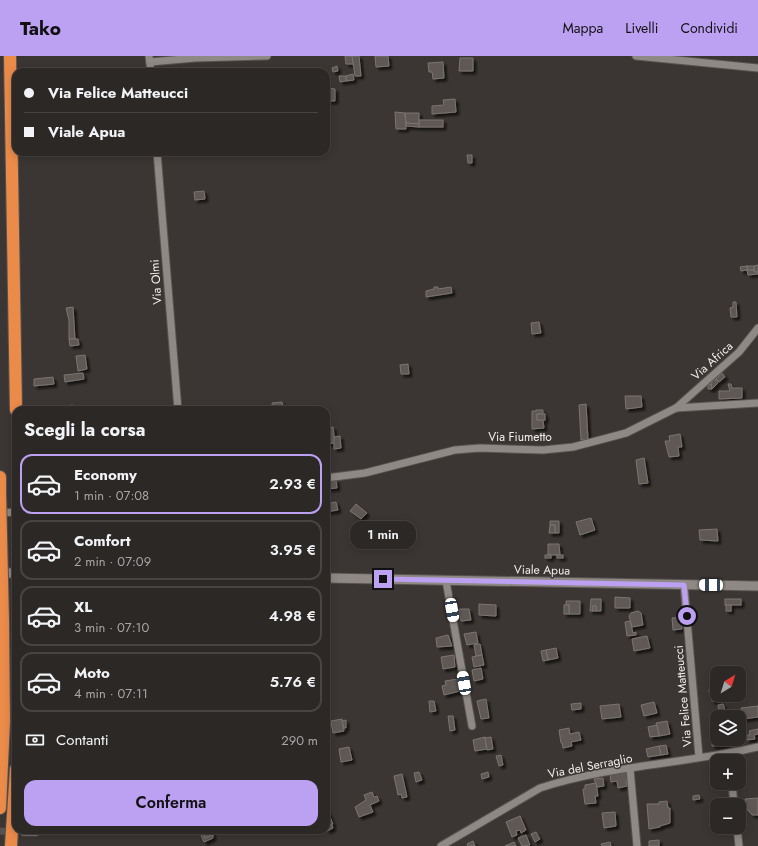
<!DOCTYPE html>
<html lang="it">
<meta charset="utf-8">
<style>
body{margin:0;font-family:Jost,sans-serif;background:#34302e;color:#f1f3f6;height:100vh;display:flex;flex-direction:column;font-size:15px;white-space:nowrap}
*{box-sizing:border-box;margin:0}
p{font-size:13px;color:#a6a6a7}
.icon{flex:none;width:22px;height:22px;fill:none;stroke:currentColor;stroke-width:2;stroke-linecap:round;stroke-linejoin:round}
.map{position:relative;flex:1;overflow:hidden}
.sheet{position:absolute;left:12px;top:350px;width:318px;height:428px;display:flex;flex-direction:column;background:#2c2826;border-radius:12px;box-shadow:0 2px 10px #0003,0 0 0 1px #484443}
.sheet>*{flex:none}
.top-card{position:absolute;left:12px;top:12px;width:318px;height:88px;border-radius:12px;box-shadow:0 2px 10px #0003,0 0 0 1px #484443;display:grid;align-content:center;height:88px;padding:0 12px;background:#2c2826}
.needle{width:26px;rotate:38deg}
.controls{position:absolute;left:710px;top:610px;display:grid;gap:8px}
.controls a{display:grid;place-items:center;width:36px;height:36px;border-radius:8px;background:#2c2826;box-shadow:0 2px 10px #0003,0 0 0 1px #484443;font-size:20px}
.end{position:absolute;width:18px;height:18px;margin:-9px;border:5px solid #bca0f2;background:#111;box-shadow:0 0 0 2px #111}
.from{border-radius:50%}
.bubble{position:absolute;height:28px;border-radius:12px;background:#2c2826;box-shadow:0 2px 10px #0003,0 0 0 1px #484443;font-size:13px;font-weight:600;line-height:28px;text-align:center}
.car{position:absolute;width:12px;height:24px;margin:-12px -6px;border-radius:5px;box-shadow:0 0 3px 1px #0007;background:linear-gradient(#fff 24%,#345 0 40%,#fff 0 76%,#345 0 86%,#fff 0)}
.top-card b{display:flex;align-items:center;gap:14px;height:38px;font-size:15px}
.top-card b+b{border-top:1px solid #484443}
.top-card i{width:10px;height:10px;background:#f1f3f6}
ul{padding:0;list-style:none}
li{display:flex;align-items:center;gap:12px;height:60px;margin:0 8px 6px;padding:0 4px;border:2px solid #484443;border-radius:12px}
li div{flex:1}
li b{display:block;font-size:15px}
li em{font-style:normal;font-weight:600}
li.on{border-color:#bca0f2}
li>.icon{width:36px;height:36px;stroke-width:1.5}
h2{padding:0 12px;font-size:18px;line-height:48px}
.pay{display:flex;align-items:center;gap:10px;height:44px;padding:0 12px;font-size:15px}
.pay p{margin-inline-start:auto}
.action{display:flex;gap:8px;margin-top:auto;padding:8px 12px}
.action a{flex:1;height:46px;border-radius:12px;background:#bca0f2;color:#111;font-size:16px;font-weight:600;line-height:46px;text-align:center}
header{display:flex;align-items:center;gap:24px;box-sizing:border-box;height:56px;padding:0 20px;background:#bca0f2;color:#111}
header strong{font-size:19px}
nav{display:flex;gap:22px;margin-inline-start:auto;font-size:14px}
.map>svg:first-child{display:block}
.building{fill:#5e5855;stroke:#7b7571;filter:url(#shadow)}
.lines{fill:none;stroke-linecap:round;stroke-linejoin:round}
.minor-tunnel{stroke:#56524f;stroke-width:7;stroke-dasharray:7 3.5;stroke-linecap:butt}
.minor-casing{stroke:#585351;stroke-width:9}
.tertiary-casing{stroke:#585351;stroke-width:11}
.motorway-casing{stroke:#585351;stroke-width:14}
.minor{stroke:#8f8985;stroke-width:7}
.tertiary{stroke:#8f8985;stroke-width:9}
.motorway{stroke:#eb8b4a;stroke-width:12}
.motorway-bridge-casing{stroke:#585351;stroke-width:14;stroke-linecap:butt}
.motorway-bridge{stroke:#eb8b4a;stroke-width:12}
.route{stroke:#bca0f2;stroke-width:5}
.labels{text-anchor:middle;dominant-baseline:central;stroke-width:3;stroke-linejoin:round;paint-order:stroke}
.street-label{font-size:12px;fill:#f2eeec;stroke:#3b3633}
</style>
<header>
<strong>Tako</strong>
<nav><a>Mappa</a><a>Livelli</a><a>Condividi</a></nav>
</header>
<div class="map">
<svg width="758" height="790" viewBox="0 0 758 790">
<defs>
<filter id="shadow"><feDropShadow dx="3" dy="3" stdDeviation="1" flood-color="#0009"/></filter>
</defs>
<rect width="100%" height="100%" fill="#3b3633"/>
<!-- building -->
<g class="building">
<polygon points="345,0 352,0 354,8 346,8"/>
<polygon points="352,0 359,0 361,20 355,20"/>
<polygon points="375,0 388,0 389,10 376,11"/>
<polygon points="460,2 473,2 473,15 459,15"/>
<polygon points="443,6 444,22 433,23 432,16 429,16 428,7"/>
<polygon points="337,10 338,15 333,16 332,12"/>
<polygon points="353,18 354,24 346,25 346,20"/>
<polygon points="339,20 346,20 346,25 340,26"/>
<polygon points="326,32 335,33 335,45 326,45"/>
<polygon points="455,43 456,56 432,58 432,50 444,49 443,44"/>
<polygon points="395,56 405,57 406,73 396,73"/>
<polygon points="405,57 419,57 419,68 406,67"/>
<rect x="419" y="64" width="24" height="7"/>
<polygon points="406,67 419,68 419,71 406,70"/>
<polygon points="467,99 472,99 472,107 468,107"/>
<polygon points="204,135 205,143 195,144 194,136"/>
<polygon points="758,209 758,216 754,216 754,210"/>
<rect x="747" y="210" width="7" height="4"/>
<polygon points="747,210 747,214 741,215 740,211"/>
<polygon points="747,214 754,214 754,216 758,216 758,218 748,219"/>
<polygon points="434,231 438,231 438,233 451,231 452,237 426,241 426,235 434,233"/>
<polygon points="733,246 736,246 737,261 731,261 730,252 733,251"/>
<polygon points="73,251 75,283 69,283 69,264 66,252"/>
<polygon points="539,266 541,277 532,278 531,267"/>
<polygon points="69,283 78,283 79,289 70,290"/>
<polygon points="85,299 87,313 78,315 76,300"/>
<polygon points="408,308 409,318 401,318 400,309"/>
<polygon points="83,317 84,323 65,326 64,319"/>
<polygon points="722,317 725,321 719,326 716,323"/>
<polygon points="53,321 54,328 34,330 34,323"/>
<polygon points="715,323 718,327 712,333 711,327"/>
<polygon points="711,328 712,333 708,333 708,329"/>
<polygon points="728,328 731,328 732,332 742,332 742,342 719,343 719,335 730,335"/>
<polygon points="625,340 641,340 642,351 626,353"/>
<polygon points="282,346 284,354 273,354 272,347"/>
<polygon points="586,348 588,383 581,384 579,349"/>
<polygon points="73,349 73,354 65,354 64,350"/>
<polygon points="536,354 543,354 543,358 537,358 537,364 543,364 544,372 532,373 532,355 536,355"/>
<rect x="537" y="358" width="8" height="6"/>
<polygon points="333,371 335,387 326,388 326,372"/>
<polygon points="680,378 682,391 678,391 679,400 669,401 665,385 670,385 669,380"/>
<polygon points="340,380 341,392 334,393 334,381"/>
<polygon points="644,402 648,427 639,428 636,404"/>
<polygon points="336,424 337,432 326,433 326,425"/>
<polygon points="336,446 338,454 326,456 326,448"/>
<polygon points="356,448 367,457 361,463 350,455"/>
<polygon points="591,462 595,474 580,479 576,466"/>
<polygon points="550,465 559,465 559,477 555,477 555,469 550,469"/>
<polygon points="550,469 555,469 555,477 549,477"/>
<polygon points="717,473 718,485 700,484 699,474"/>
<polygon points="548,488 559,488 560,499 548,499"/>
<rect x="545" y="499" width="6" height="3"/>
<rect x="557" y="499" width="6" height="3"/>
<polygon points="615,541 630,542 630,552 615,552"/>
<polygon points="591,543 601,543 601,555 596,555 596,550 593,550 593,555 590,555"/>
<rect x="725" y="543" width="16" height="6"/>
<polygon points="566,545 580,545 580,558 569,558 569,549 566,549"/>
<polygon points="479,548 496,549 496,560 479,559"/>
<rect x="564" y="549" width="5" height="9"/>
<rect x="726" y="549" width="5" height="6"/>
<rect x="593" y="550" width="3" height="5"/>
<polygon points="459,553 469,553 471,564 461,565"/>
<polygon points="638,555 641,557 643,569 632,571 629,560 631,557"/>
<polygon points="681,561 682,573 673,574 672,562"/>
<polygon points="630,565 633,577 636,576 636,579 627,580 625,566"/>
<polygon points="476,576 478,587 467,589 464,578"/>
<polygon points="448,579 452,590 437,591 436,582"/>
<polygon points="647,580 650,592 634,595 632,583"/>
<polygon points="480,588 482,599 476,600 474,589"/>
<polygon points="556,592 558,602 548,604 546,594"/>
<polygon points="546,594 548,604 543,605 541,595"/>
<polygon points="454,599 455,611 443,613 441,601"/>
<polygon points="482,599 484,609 474,611 472,601"/>
<polygon points="481,612 483,623 474,625 472,614"/>
<polygon points="458,623 460,635 444,639 442,630 446,629 445,625"/>
<polygon points="710,627 717,628 717,635 709,636"/>
<polygon points="717,635 719,644 712,645 711,636"/>
<polygon points="486,643 489,662 481,663 477,645"/>
<polygon points="429,645 434,645 436,655 430,656"/>
<polygon points="654,646 657,657 644,660 641,649"/>
<polygon points="581,647 581,653 572,654 571,648"/>
<polygon points="619,648 621,661 602,663 600,650"/>
<polygon points="723,648 725,654 719,655 718,649"/>
<polygon points="758,650 758,661 742,663 741,652"/>
<polygon points="448,660 453,660 455,674 450,675"/>
<polygon points="342,663 344,675 333,677 331,665"/>
<polygon points="346,664 346,672 344,672 342,665"/>
<polygon points="667,665 670,678 659,680 656,667"/>
<polygon points="657,669 659,680 650,681 648,671"/>
<polygon points="569,672 570,678 579,676 581,684 571,686 572,690 563,692 562,687 561,687 559,674"/>
<polygon points="758,673 758,678 754,679 755,683 747,684 746,679 750,679 749,675"/>
<polygon points="717,674 717,683 727,683 727,689 712,690 712,675"/>
<polygon points="485,681 487,693 475,695 473,684"/>
<polygon points="491,681 493,693 487,694 485,682"/>
<polygon points="666,689 668,698 661,699 659,690"/>
<polygon points="659,690 661,699 648,701 646,693"/>
<polygon points="349,691 352,704 341,706 339,693"/>
<polygon points="501,699 503,709 499,710 496,700"/>
<polygon points="419,716 422,724 416,726 414,717"/>
<polygon points="488,716 489,721 482,723 481,718"/>
<polygon points="628,716 629,724 626,724 627,730 618,732 617,725 611,726 610,719"/>
<polygon points="402,718 407,741 402,742 401,738 398,739 394,720"/>
<polygon points="603,722 604,730 597,731 594,723"/>
<polygon points="596,727 598,740 595,740 596,747 585,748 583,733 585,733 585,729"/>
<polygon points="372,736 374,741 377,740 379,745 370,749 373,756 359,761 355,751 366,744 364,739"/>
<polygon points="699,739 700,743 693,744 693,740"/>
<polygon points="758,742 758,759 752,759 746,752 745,743"/>
<polygon points="667,745 668,752 670,752 670,767 660,770 660,771 649,773 647,748 659,748 659,746"/>
<polygon points="326,752 333,768 326,771"/>
<polygon points="615,756 616,770 604,772 602,757"/>
<polygon points="520,760 526,774 521,777 520,774 516,775 517,779 512,781 506,766"/>
<polygon points="332,769 333,772 327,775 326,771"/>
<polygon points="198,774 211,774 213,779 205,782 203,775 199,776"/>
<polygon points="203,775 205,782 213,779 213,782 204,786 200,776"/>
<polygon points="536,776 540,783 535,786 531,778"/>
<polygon points="526,779 530,789 522,790 518,782"/>
<polygon points="659,784 659,790 649,790 649,785"/>
<polygon points="473,785 475,790 468,790 467,788"/>
<polygon points="514,786 516,790 505,790"/>
<polygon points="610,786 611,790 602,790 601,788"/>
</g>
<g class="lines">
<!-- minor-tunnel -->
<polyline class="minor-tunnel" points="0,775 24,776"/>
<defs>
<g id="minor">
<polyline points="149,0 151,16"/>
<polyline points="636,0 758,12"/>
<polyline points="150,6 195,2 267,0"/>
<polyline points="157,96 178,354"/>
<polyline points="676,352 739,296 758,272"/>
<polyline points="326,422 365,417 455,394 480,392 543,394 573,391 626,377 676,352 758,347"/>
<polyline points="0,457 16,456"/>
<polyline points="446,525 472,670"/>
<polyline points="684,529 699,701"/>
<polyline points="630,713 637,790"/>
<polyline points="732,727 734,749"/>
<polyline points="737,771 739,790"/>
<polyline points="24,776 36,776 39,774"/>
<path d="M441 790 540 732C610 709 686 708 758 691"/>
</g>
<g id="tertiary">
<polyline points="0,517 16,517"/>
<polyline points="326,522 758,530"/>
</g>
<g id="motorway">
<polyline points="10,0 16,354"/>
<polyline points="0,421 0,437"/>
<polyline points="0,752 4,665 3,565"/>
<polyline points="11,790 16,713"/>
</g>
</defs>
<!-- minor casing -->
<use href="#minor" class="minor-casing"/>
<!-- tertiary casing -->
<use href="#tertiary" class="tertiary-casing"/>
<!-- motorway casing -->
<use href="#motorway" class="motorway-casing"/>
<!-- minor -->
<use href="#minor" class="minor"/>
<!-- tertiary -->
<use href="#tertiary" class="tertiary"/>
<!-- motorway -->
<use href="#motorway" class="motorway"/>
<defs>
<polyline id="motorway-bridge" points="0,437 3,565"/>
</defs>
<!-- motorway-bridge casing -->
<use href="#motorway-bridge" class="motorway-bridge-casing"/>
<!-- motorway-bridge -->
<use href="#motorway-bridge" class="motorway-bridge"/>
</g>
<g class="lines">
<!-- route -->
<polyline class="route" points="383,523 684,529 687,560"/>
</g>
<g class="labels">
<!-- street labels -->
<g class="street-label">
<text transform="translate(156 226) rotate(-94)">Via Olmi</text>
<text transform="translate(712 305) rotate(-42)">Via Africa</text>
<text x="520" y="381">Via Fiumetto</text>
<text transform="translate(542 514) rotate(1)">Viale Apua</text>
<text transform="translate(683 640) rotate(-95)">Via Felice Matteucci</text>
<text transform="translate(590 710) rotate(-11)">Via del Serraglio</text>
</g>
</g>
</svg>
<div class="controls">
<a><svg class="needle" viewBox="-14 -14 28 28"><path d="M0-13l5 13h-10z" fill="#e53935"/><path d="M0 13l5-13h-10z" fill="#a6a6a7"/></svg></a>
<a><svg class="icon" aria-label="layers" viewBox="0 0 24 24"><path d="M12 4l9 5-9 5-9-5zM3 14l9 5 9-5"/></svg></a>
<a>+</a>
<a>−</a>
</div>
<i class="end from" style="left:687px;top:560px"></i>
<i class="end" style="left:383px;top:523px"></i>
<div class="bubble" style="left:350px;top:465px;width:66px">1 min</div>
<i class="car" style="left:711px;top:529px;rotate:271deg"></i>
<i class="car" style="left:452px;top:554px;rotate:170deg"></i>
<i class="car" style="left:464px;top:627px;rotate:350deg"></i>
<div class="top-card">
<b><i class="from"></i>Via Felice Matteucci</b>
<b><i></i>Viale Apua</b>
</div>
<section class="sheet">
<h2>Scegli la corsa</h2>
<ul>
<li class="on"><svg class="icon" aria-label="car" viewBox="0 0 24 24"><path d="M5 17H2v-5l4-1 3-4h7l3 4 3 1v5h-3M9 17h6M6 11h13"/><circle cx="7" cy="17" r="2"/><circle cx="17" cy="17" r="2"/></svg><div><b>Economy</b><p>1 min · 07:08</p></div><em>2.93 €</em></li>
<li><svg class="icon" aria-label="car" viewBox="0 0 24 24"><path d="M5 17H2v-5l4-1 3-4h7l3 4 3 1v5h-3M9 17h6M6 11h13"/><circle cx="7" cy="17" r="2"/><circle cx="17" cy="17" r="2"/></svg><div><b>Comfort</b><p>2 min · 07:09</p></div><em>3.95 €</em></li>
<li><svg class="icon" aria-label="car" viewBox="0 0 24 24"><path d="M5 17H2v-5l4-1 3-4h7l3 4 3 1v5h-3M9 17h6M6 11h13"/><circle cx="7" cy="17" r="2"/><circle cx="17" cy="17" r="2"/></svg><div><b>XL</b><p>3 min · 07:10</p></div><em>4.98 €</em></li>
<li><svg class="icon" aria-label="car" viewBox="0 0 24 24"><path d="M5 17H2v-5l4-1 3-4h7l3 4 3 1v5h-3M9 17h6M6 11h13"/><circle cx="7" cy="17" r="2"/><circle cx="17" cy="17" r="2"/></svg><div><b>Moto</b><p>4 min · 07:11</p></div><em>5.76 €</em></li>
</ul>
<div class="pay"><svg class="icon" aria-label="cash" viewBox="0 0 24 24"><path d="M3 7h18v10H3z"/><circle cx="12" cy="12" r="2"/></svg>Contanti<p>290 m</p></div>
<div class="action"><a>Conferma</a></div>
</section>
</div>
